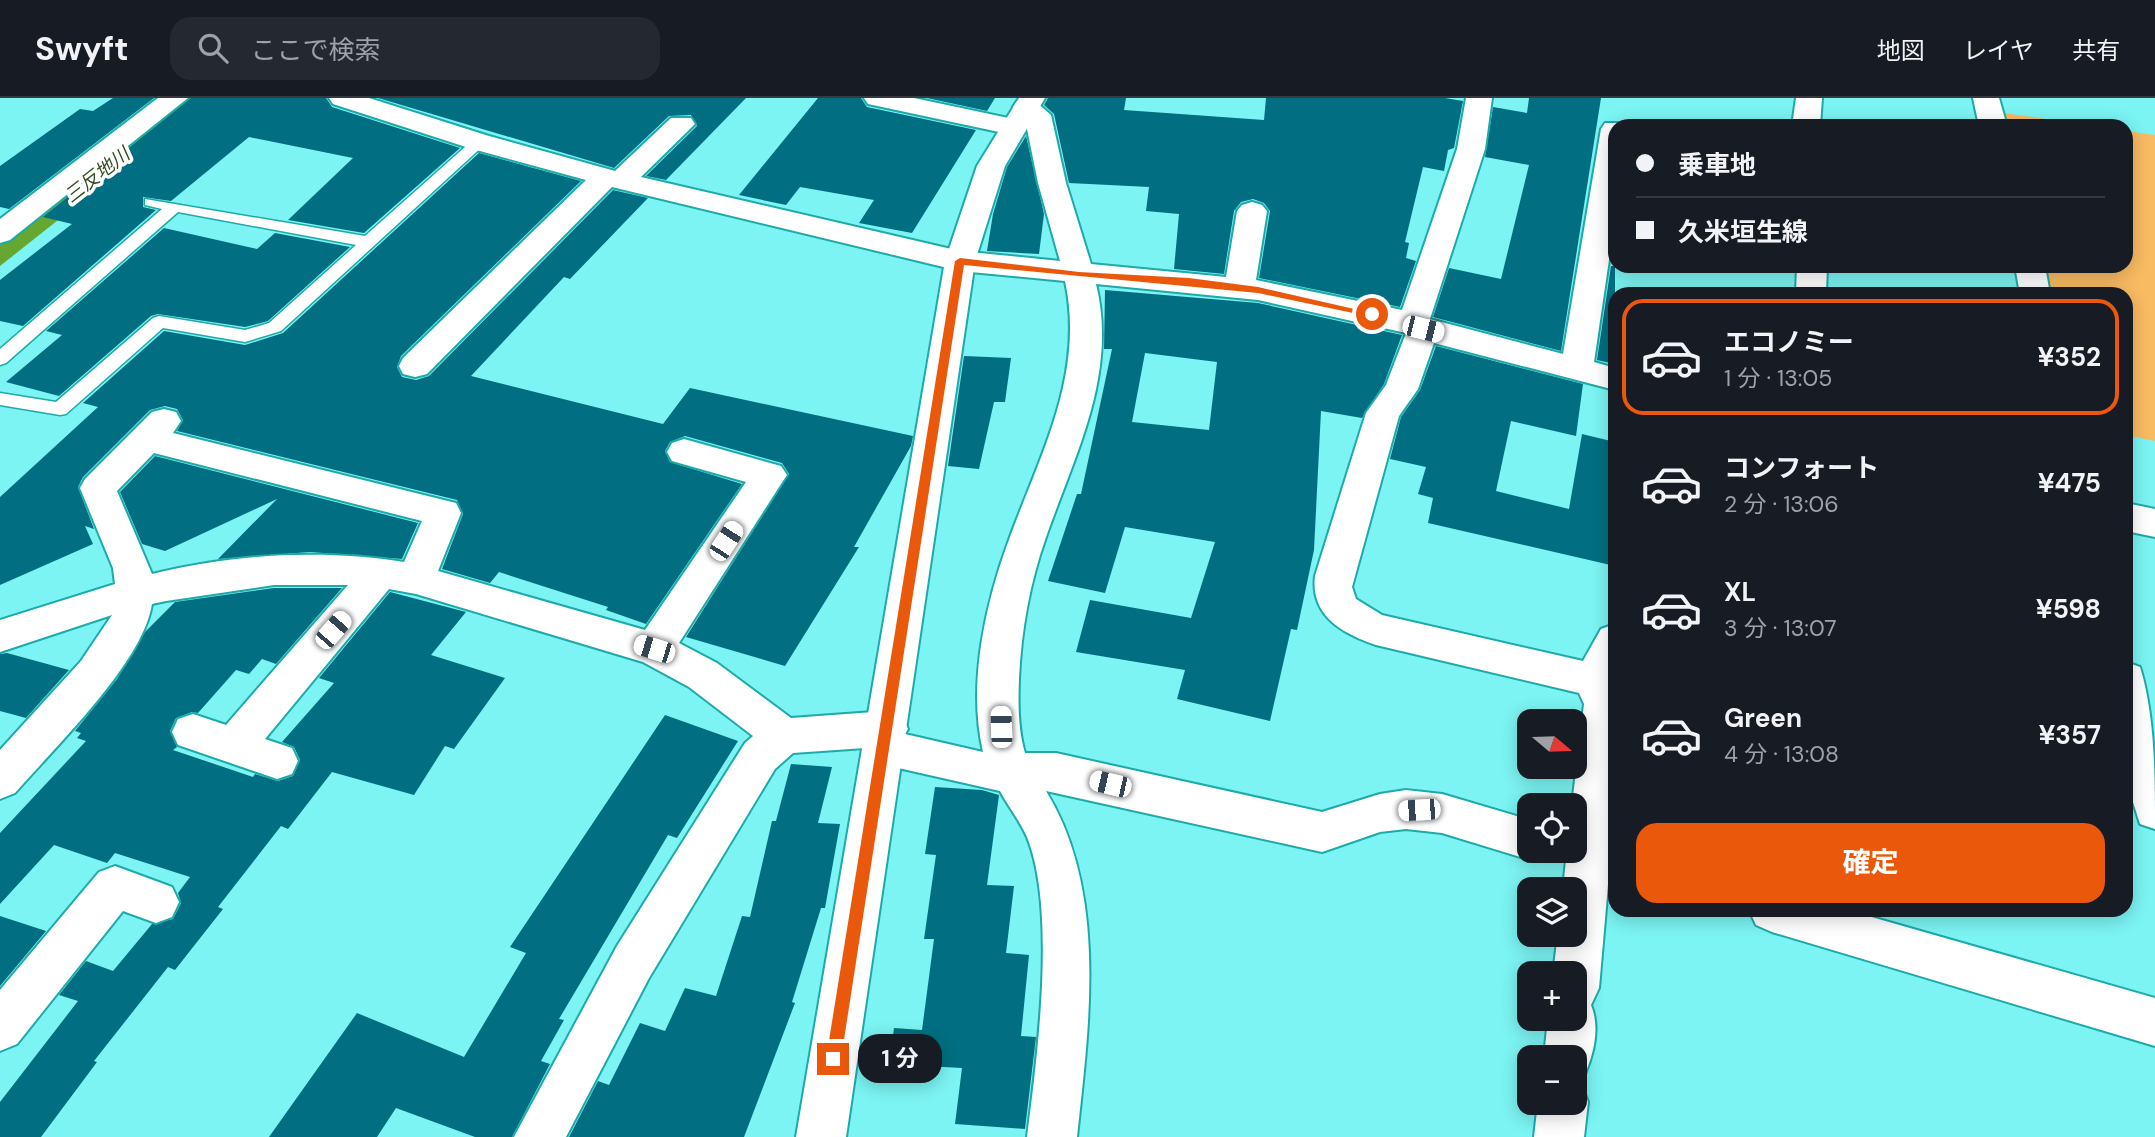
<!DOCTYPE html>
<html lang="ja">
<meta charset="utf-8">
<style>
body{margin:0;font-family:"DM Sans","Noto Sans JP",sans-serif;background:#242831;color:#f1f3f6;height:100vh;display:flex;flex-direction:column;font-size:26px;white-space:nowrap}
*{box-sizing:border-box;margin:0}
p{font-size:23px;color:#9ea1a6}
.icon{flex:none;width:38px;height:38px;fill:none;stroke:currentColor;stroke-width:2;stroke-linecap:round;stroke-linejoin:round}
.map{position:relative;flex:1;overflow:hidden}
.drawer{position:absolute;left:1608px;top:189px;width:525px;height:630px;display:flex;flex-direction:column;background:#171b24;border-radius:21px;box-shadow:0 4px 18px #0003}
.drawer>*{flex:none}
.banner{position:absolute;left:1608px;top:21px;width:525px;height:154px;border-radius:21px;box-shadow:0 4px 18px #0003;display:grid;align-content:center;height:154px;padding:0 28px;background:#171b24}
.needle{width:46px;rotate:109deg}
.tools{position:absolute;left:1517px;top:611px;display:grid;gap:14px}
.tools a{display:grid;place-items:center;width:70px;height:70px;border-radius:14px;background:#171b24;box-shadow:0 4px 18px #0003;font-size:35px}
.end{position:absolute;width:32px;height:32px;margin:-16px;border:9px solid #ea580c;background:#fff;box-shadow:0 0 0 4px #fff}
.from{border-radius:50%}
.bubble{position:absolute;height:49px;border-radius:21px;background:#171b24;box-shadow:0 4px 18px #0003;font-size:23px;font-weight:700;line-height:49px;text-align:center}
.car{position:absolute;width:21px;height:42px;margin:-21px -10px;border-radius:9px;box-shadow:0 0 5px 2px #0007;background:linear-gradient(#fff 24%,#345 0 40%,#fff 0 76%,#345 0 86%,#fff 0)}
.banner b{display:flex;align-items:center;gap:24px;height:66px;font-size:26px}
.banner b+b{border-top:2px solid #363941}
.banner i{width:18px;height:18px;background:#f1f3f6}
ul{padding:12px 0 0;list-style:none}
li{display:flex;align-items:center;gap:21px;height:116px;margin:0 14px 10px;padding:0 14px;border:4px solid transparent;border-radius:21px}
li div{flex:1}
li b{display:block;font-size:26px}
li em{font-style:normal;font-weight:700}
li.selected{border-color:#ea580c}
li>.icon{width:63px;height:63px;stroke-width:1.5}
.cta{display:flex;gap:14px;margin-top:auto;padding:14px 28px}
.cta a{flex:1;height:80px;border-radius:21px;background:#ea580c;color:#fff;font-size:28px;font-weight:700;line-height:80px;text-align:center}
header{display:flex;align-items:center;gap:42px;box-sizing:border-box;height:98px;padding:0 35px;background:#171b24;border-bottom:2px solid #363941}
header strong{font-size:33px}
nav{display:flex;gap:38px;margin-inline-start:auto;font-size:24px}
.search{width:490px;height:63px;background:#242831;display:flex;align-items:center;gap:18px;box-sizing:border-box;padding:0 24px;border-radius:21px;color:#9ea1a6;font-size:26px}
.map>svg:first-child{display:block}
.green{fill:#f9bb62}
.water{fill:#65a730}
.building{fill:#016f81;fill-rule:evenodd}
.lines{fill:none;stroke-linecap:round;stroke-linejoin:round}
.lane-casing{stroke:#1daaa9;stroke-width:3}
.street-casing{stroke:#1daaa9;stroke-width:4}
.secondary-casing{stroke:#1daaa9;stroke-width:4}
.lane{fill:#fff;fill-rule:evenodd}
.street{fill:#fff;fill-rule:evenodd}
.secondary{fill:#fff;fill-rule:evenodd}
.route{fill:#ea580c}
.labels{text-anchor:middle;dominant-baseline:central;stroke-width:7;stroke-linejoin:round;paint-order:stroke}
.far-water-label{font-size:19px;font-style:italic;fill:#334f21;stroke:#fefefe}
</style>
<header>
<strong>Swyft</strong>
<div class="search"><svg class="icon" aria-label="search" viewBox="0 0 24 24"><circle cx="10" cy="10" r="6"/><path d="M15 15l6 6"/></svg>ここで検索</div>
<nav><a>地図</a><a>レイヤ</a><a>共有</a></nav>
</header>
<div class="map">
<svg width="2155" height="1039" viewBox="0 0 2155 1039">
<rect width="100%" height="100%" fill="#7bf4f3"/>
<!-- green -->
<g class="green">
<polygon points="1996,14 2095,28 2001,28"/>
<polygon points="2126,33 2155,37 2155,343 2126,337 2126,196 2044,196 2039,168 2126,168"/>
</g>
<!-- water -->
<polygon class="water" points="185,0 212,0 0,168 0,145"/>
<!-- building -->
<g class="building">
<polygon points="113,0 154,0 9,111 0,109 0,68 80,11 93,13"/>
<polygon points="191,0 326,0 332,9 460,50 364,135 288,122 353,60 249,39 171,103 143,99 143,109 156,112 23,228 0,223 0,182 72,126 43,119"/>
<polygon points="378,0 746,0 666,82 646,78 697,28 691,17 669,18 614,70"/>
<polygon points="818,0 861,0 867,9 976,32 912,135 859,125 874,102 800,89 786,107 739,97"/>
<polygon points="927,0 995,0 987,13"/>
<polygon points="1048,0 1126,0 1124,12 1264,22 1266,0 1445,0 1463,3 1454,50 1448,52 1444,73 1423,69 1405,144 1409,145 1406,160 1416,163 1400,209 1259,180 1270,113 1264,105 1253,101 1241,104 1234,113 1224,176 1174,171 1179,116 1146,113 1149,89 1069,85 1054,16 1044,7"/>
<polygon points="1529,0 1601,0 1561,253 1433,219 1449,170 1501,181 1529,67 1485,59 1493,9 1527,15"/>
<polygon points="1026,38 1044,116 1039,156 987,153 993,116 1007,69"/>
<polygon points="479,55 581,83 401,258 397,269 402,279 416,282 429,278 613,92 648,100 570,181 564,179 471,278 663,326 690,290 913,338 911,348 854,449 859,449 785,568 686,539 789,376 782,365 685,338 670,344 665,353 670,364 742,386 646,526 606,512 608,509 499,474 490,485 442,471 463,416 457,402 177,333 183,322 177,311 165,308 150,312 83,379 78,389 94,431 85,428 93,446 0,487 0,399 98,309 83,305 164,233 245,247 283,235"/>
<polygon points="164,130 257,151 275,135 350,149 268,223 245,229 158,216 151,218 59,298 6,284 62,237 46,233"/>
<polygon points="1611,168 1615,168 1615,266 1597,262"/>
<path d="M1105 192 1258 205 1402 237 1384 286 1362 320 1321 313 1314 452 1297 532 1291 531 1270 623 1177 601 1185 572 1076 554 1090 502 1191 520 1215 444 1125 429 1105 495 1048 483 1077 396H1081L1112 251H1104ZM1145 255 1217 264 1209 332 1132 324Z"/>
<polygon points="1436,248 1583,286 1576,338 1511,323 1496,393 1569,411 1582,336 1615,344 1615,468 1428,425 1433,400 1418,396 1426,369 1390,361 1401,319 1420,292"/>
<polygon points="964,258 1011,260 1005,304 994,304 979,371 948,368"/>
<polygon points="155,358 418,425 402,461 310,454 218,461 277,401 165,453 142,446 120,394"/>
<polygon points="274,490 342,490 276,566 262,561 249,576 236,572 198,615 192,614 176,620 170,633 177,649 173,652 253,679 255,676 278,683 293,678 300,662 294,649 282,644 334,585 319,580 390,494 466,514 431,557 505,580 454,651 445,648 414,697 332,674 288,731 281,728 218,809 223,811 175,872 168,869 94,963 97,964 41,1039 0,1039 0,1004 78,903 59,897 86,863 113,873 152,826 173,821 181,805 178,795 190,779 115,755 107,765 54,747 0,806 0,735 86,643 77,640 81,635 75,633 117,581 145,534 175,504"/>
<polygon points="7,555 69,572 26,620 0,613 0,556"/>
<polygon points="665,617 738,643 677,740 668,737 559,921 564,922 541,963 550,966 512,1039 475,1039 396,1010 377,1039 269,1039 357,915 464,959 526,855 510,849"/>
<polygon points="791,666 832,669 818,725 840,726 825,810 821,810 792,904 795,905 744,1039 569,1039 598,983 609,987 640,925 665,933 685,890 716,898 742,818 750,819 772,723 776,723"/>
<polygon points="935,689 982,692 999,697 987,787 1014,788 1006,855 1029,857 1021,938 1036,939 1025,1031 955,1026 962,970 889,966 894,930 922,932 934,841 924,841 936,757 925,756"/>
<polygon points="0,818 46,833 0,888"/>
</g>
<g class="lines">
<defs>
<polygon id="lane" points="479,40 484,41 484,47 281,233 245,244 163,230 66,316 60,317 0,307 0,295 56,304 153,220 159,218 245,232 269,225 356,147 178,114 6,265 0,267 0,251 162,111 145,107 145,101 365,138 474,41"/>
<g id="street">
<polygon points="158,0 188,0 10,142 0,145 0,121"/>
<path d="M329 0H369L489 38 615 73 671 20H691L695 26 641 79 960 153 1060 163 1038 85 1025 21 1013 9 1017 3H1035L1051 17 1066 85 1091 166 1226 179 1237 113 1242 107 1252 104 1262 107 1267 113 1256 182 1402 212 1457 51 1466 0H1492L1485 51 1430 221 1563 256 1601 31 1605 25H1625L1626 28H1615V121L1594 264 1615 270V292L1434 245 1418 291 1399 318 1352 489 1356 501 1382 517 1583 563 1601 531 1615 526V706L1599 890 1591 907C1600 929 1594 955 1585 976L1575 980V959H1544L1548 920H1575V875H1553L1558 836H1575V791H1563L1567 752H1575V707H1572L1584 606 1579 595 1376 547C1343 536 1310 518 1315 478L1366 315 1386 287 1406 235 1258 202 1096 186C1118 276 1075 356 1046 439 1030 484 1021 533 1019 581 1018 605 1018 632 1025 655H1056L1322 714 1380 696 1406 692 1442 696 1530 722V752H1547L1530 762 1442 735 1406 731 1380 734 1322 754 1046 693C1108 794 1089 927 1077 1039H1027C1037 960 1057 813 1027 739 1020 723 1008 708 1000 693L885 667 870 662 865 650 793 655 775 671 649 880 566 1039H514L617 848 745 645 753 638 689 589 643 564 416 496 389 491 265 641 292 650 298 663 292 676 277 681 178 647 172 634 178 621 193 616 226 627 348 487H274L166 503 152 506C143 565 55 649 15 695L0 701V652L81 563 112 517 0 554V522L115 486 113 470 80 390 85 381 152 314 164 311 176 314 181 323 173 335 456 405 461 415 438 473 645 532 746 384 672 363 667 354 672 345 684 341 781 368 787 377 781 386 679 545 717 565 791 620 887 613 902 618 908 631 905 636 983 654C967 585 986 503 1010 439 1041 355 1085 275 1065 183L960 173 612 89 427 276 415 279 403 276 399 268 403 260 586 82 469 50 333 6ZM154 355 422 423 404 464C322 451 233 456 152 476L117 393Z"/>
<polygon points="864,0 914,0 1023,23 1027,29 1023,35 1013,37 868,6"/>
<polygon points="1796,0 1822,0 1820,28 1792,28"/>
<polygon points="1973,0 1999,0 2007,28 1979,28"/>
<polygon points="1797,168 1827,168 1826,196 1796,196"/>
<polygon points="2015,168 2045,168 2050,196 2020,196"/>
<polygon points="2126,405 2155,411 2155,439 2126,433"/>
<path d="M2126 564 2140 569C2155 617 2155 680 2155 731L2140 726 2126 682Z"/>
<polygon points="115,768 172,789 179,804 172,819 156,825 123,813 17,946 0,953 0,892 99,774"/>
<polygon points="1749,812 1847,812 2155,900 2155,948 1772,834 1756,827"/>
<polygon points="1575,984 1581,986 1588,1004 1584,1039 1534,1039 1538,1004 1575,1004"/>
</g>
<polygon id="secondary" points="1019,0 1045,0 1005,68 975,163 846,1039 796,1039 945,163 977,68"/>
</defs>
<!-- lane casing -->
<use href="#lane" class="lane-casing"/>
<!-- street casing -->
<use href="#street" class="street-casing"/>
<!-- secondary casing -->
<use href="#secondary" class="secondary-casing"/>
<!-- lane -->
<use href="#lane" class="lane"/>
<!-- street -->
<use href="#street" class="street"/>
<!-- secondary -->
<use href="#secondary" class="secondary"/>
</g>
<!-- route -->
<polygon class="route" points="960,160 1079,174 1189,180 1258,189 1376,216 1372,219 1258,195 964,167 841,961 833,968 826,961 955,163"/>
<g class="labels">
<!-- far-water labels -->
<g class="far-water-label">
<text transform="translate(97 77) rotate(-38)">三反地川</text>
</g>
</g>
</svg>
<div class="tools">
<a><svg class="needle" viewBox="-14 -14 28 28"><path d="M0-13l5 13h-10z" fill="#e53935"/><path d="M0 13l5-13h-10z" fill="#9ea1a6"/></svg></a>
<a><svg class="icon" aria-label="locate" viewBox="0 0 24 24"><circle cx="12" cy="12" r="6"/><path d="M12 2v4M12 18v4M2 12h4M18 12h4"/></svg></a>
<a><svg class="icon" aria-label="layers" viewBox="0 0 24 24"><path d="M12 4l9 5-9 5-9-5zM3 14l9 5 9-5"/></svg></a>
<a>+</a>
<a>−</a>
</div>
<i class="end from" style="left:1372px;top:216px"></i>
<i class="end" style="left:833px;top:961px"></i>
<div class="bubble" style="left:858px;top:936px;width:84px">1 分</div>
<i class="car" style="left:1423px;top:231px;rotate:104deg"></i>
<i class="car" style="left:726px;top:443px;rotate:33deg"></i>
<i class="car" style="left:333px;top:532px;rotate:41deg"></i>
<i class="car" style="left:654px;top:551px;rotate:287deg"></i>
<i class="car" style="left:1001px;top:629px;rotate:358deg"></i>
<i class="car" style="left:1110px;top:686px;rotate:283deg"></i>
<i class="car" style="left:1419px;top:712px;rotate:267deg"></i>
<div class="banner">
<b><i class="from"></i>乗車地</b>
<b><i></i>久米垣生線</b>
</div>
<section class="drawer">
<ul>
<li class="selected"><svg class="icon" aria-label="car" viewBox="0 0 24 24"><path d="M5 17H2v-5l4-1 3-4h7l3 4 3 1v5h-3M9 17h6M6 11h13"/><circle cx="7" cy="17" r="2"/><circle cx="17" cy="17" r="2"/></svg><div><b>エコノミー</b><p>1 分 · 13:05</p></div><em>¥352</em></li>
<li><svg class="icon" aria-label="car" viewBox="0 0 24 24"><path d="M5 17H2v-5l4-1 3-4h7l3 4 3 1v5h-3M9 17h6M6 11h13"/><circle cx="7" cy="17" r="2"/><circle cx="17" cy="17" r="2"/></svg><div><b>コンフォート</b><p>2 分 · 13:06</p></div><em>¥475</em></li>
<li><svg class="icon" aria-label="car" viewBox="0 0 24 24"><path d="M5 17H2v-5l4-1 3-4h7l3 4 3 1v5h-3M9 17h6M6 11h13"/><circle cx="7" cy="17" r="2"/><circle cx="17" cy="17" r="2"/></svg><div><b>XL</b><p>3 分 · 13:07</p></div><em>¥598</em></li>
<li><svg class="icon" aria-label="car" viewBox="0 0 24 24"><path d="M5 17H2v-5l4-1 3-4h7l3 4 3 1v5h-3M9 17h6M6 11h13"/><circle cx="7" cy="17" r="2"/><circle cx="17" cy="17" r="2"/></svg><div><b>Green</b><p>4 分 · 13:08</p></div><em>¥357</em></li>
</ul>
<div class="cta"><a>確定</a></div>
</section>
</div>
